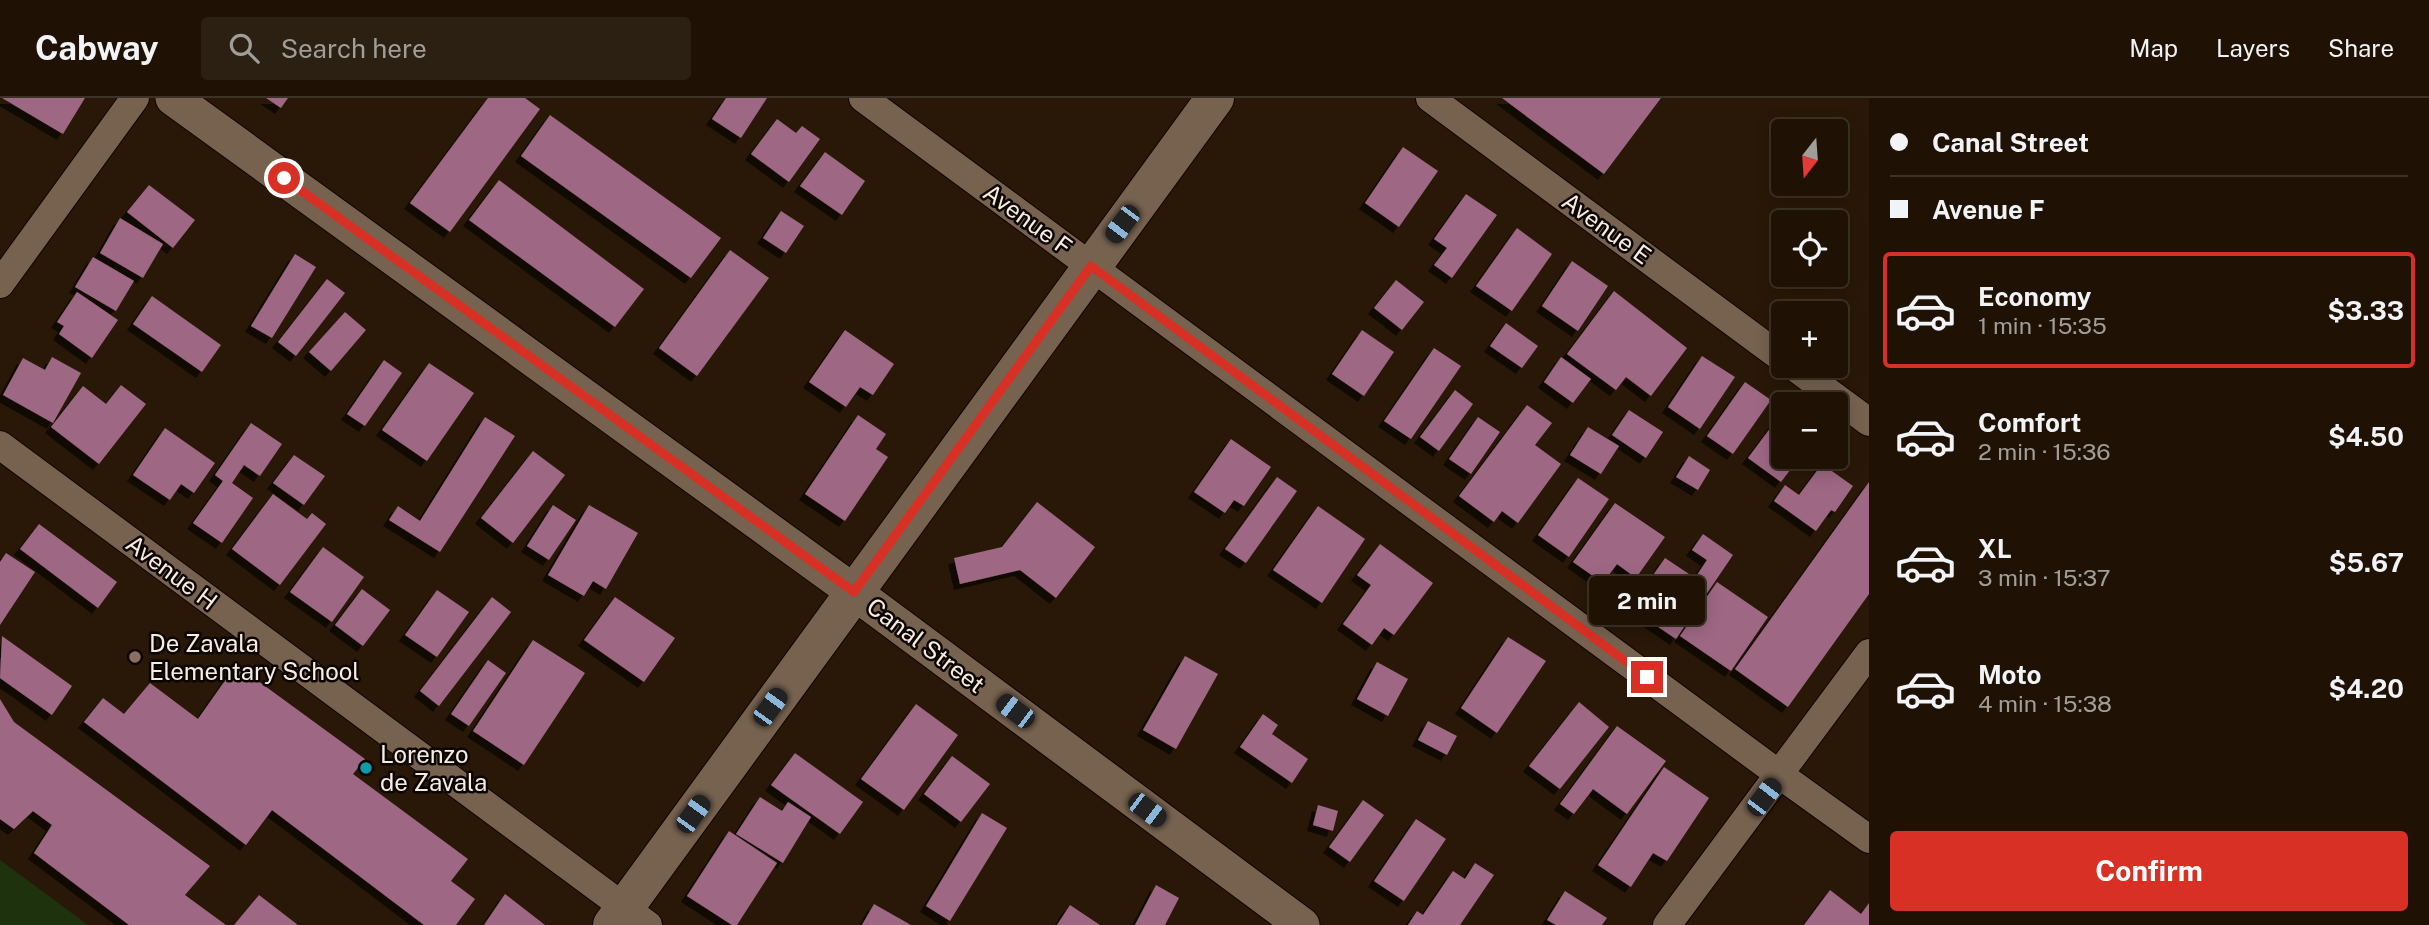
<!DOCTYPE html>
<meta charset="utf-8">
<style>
body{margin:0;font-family:"Public Sans",sans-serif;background:#2c2013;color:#f1f3f6;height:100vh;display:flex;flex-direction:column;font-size:26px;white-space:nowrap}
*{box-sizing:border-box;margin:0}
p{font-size:23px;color:#a19e9a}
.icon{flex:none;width:38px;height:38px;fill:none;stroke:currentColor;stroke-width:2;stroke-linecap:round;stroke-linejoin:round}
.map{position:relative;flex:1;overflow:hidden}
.details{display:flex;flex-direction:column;background:#1f1205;width:560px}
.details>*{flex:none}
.hud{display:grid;align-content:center;height:154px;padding:0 21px;background:#1f1205}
.needle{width:46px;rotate:197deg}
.buttons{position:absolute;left:1771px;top:21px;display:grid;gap:14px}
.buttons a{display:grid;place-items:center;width:77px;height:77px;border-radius:7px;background:#1f1205;box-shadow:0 4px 18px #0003,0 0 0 2px #3c3227;font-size:35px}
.end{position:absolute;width:32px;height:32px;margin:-16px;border:9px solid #d93025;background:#fff;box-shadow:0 0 0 4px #fff}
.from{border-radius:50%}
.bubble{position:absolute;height:49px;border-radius:7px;background:#1f1205;box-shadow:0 4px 18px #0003,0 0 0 2px #3c3227;font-size:23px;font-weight:700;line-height:49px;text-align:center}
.car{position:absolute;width:21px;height:42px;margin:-21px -10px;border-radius:9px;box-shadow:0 0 5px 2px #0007;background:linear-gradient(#222 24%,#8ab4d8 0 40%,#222 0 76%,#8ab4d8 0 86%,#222 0)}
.hud b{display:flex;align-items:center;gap:24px;height:66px;font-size:26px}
.hud b+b{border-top:2px solid #3c3227}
.hud i{width:18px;height:18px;background:#f1f3f6}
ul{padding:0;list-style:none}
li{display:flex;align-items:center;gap:21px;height:116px;margin:0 14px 10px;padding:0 7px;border:4px solid transparent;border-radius:7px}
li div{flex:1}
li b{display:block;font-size:26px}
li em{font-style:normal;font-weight:700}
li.selected{border-color:#d93025}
li>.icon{width:63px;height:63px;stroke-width:1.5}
.primary-button{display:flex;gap:14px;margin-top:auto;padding:14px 21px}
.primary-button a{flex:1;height:80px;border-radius:7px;background:#d93025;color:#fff;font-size:28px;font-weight:700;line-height:80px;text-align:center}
header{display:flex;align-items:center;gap:42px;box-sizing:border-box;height:98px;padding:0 35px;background:#1f1205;border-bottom:2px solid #3c3227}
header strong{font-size:33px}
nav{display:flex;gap:38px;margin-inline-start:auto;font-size:24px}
.search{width:490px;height:63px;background:#2c2013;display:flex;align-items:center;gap:18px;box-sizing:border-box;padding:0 24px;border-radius:7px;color:#a19e9a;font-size:26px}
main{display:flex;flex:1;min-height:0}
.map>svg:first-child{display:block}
.green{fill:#1e330d}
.building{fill:#9e6784;filter:url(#shadow)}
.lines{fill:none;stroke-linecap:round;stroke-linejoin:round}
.minor-casing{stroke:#110400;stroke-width:30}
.tertiary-casing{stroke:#110400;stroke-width:37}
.secondary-casing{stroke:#110400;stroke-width:40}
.minor{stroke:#77624f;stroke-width:28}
.tertiary{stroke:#77624f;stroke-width:35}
.secondary{stroke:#77624f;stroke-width:38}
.route{stroke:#d93025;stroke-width:9}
.education-dot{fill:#8d6e63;stroke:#0c0602;stroke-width:2.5}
.culture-dot{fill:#0f9aa8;stroke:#0c0602;stroke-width:2.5}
.labels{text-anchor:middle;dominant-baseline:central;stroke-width:5;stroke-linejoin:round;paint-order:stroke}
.street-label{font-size:24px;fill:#f8ebe0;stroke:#0c0602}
.poi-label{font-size:24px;fill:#f8ebe0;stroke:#0c0602;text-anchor:start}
</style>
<header>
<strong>Cabway</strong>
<div class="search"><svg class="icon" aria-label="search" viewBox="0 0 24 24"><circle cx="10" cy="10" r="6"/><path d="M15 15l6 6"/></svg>Search here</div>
<nav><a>Map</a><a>Layers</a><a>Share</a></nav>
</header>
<main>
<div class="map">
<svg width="1869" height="827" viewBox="0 0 1869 827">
<defs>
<filter id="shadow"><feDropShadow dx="-6" dy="6" stdDeviation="0" flood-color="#0009"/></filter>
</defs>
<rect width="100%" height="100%" fill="#291807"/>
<!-- green -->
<polygon class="green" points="0,762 88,827 0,827"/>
<!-- building -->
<g class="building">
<polygon points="2,0 85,0 63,36"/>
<polygon points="266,0 288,0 281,10"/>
<polygon points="488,0 525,0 540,11 450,134 410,105"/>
<polygon points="726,0 767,0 741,40 712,21"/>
<polygon points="1502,0 1661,0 1604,76"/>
<polygon points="550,17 721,140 691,180 521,58"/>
<polygon points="777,21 796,35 802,28 820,41 789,84 751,56"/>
<polygon points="1403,49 1438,73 1399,129 1365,105"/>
<polygon points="825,54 865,83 842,117 800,88"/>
<polygon points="499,82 644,191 615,229 469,122"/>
<polygon points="149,87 195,122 173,150 127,114"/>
<polygon points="1466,96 1497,117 1452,180 1434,167 1447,150 1434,141"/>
<polygon points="781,113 804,128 786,155 763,140"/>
<polygon points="120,120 163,146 143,180 100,155"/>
<polygon points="1517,130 1552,156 1512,213 1476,188"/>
<polygon points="730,152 769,180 697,278 659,250"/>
<polygon points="295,156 316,169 272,240 251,228"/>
<polygon points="93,159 134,183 116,213 75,189"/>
<polygon points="1572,163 1608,188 1578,233 1542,208"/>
<polygon points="327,181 345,195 296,258 278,244"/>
<polygon points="1396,182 1424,204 1402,232 1374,210"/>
<polygon points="1614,193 1687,250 1651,298 1626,279 1616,292 1567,256"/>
<polygon points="77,194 118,222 92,260 59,236 64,228 57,224"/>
<polygon points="152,198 221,247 202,274 133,226"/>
<polygon points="345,214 366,232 331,273 309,254"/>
<polygon points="1506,225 1538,248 1522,270 1490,248"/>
<polygon points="845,232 894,266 873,297 860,289 846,309 809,284"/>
<polygon points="1362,232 1394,254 1364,298 1332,276"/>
<polygon points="1434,250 1461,268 1411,341 1384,323"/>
<polygon points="1702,258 1735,279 1700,331 1668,309"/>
<polygon points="52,259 81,275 53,325 3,297 23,260 45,272"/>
<polygon points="1561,259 1591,281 1573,305 1544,284"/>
<polygon points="384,262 402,275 365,328 347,316"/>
<polygon points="429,265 474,295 427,363 382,332"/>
<polygon points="1745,284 1771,302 1733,356 1707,338"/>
<polygon points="121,287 146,306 99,366 51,329 83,288 106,306"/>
<polygon points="1455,292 1473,306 1439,353 1420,339"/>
<polygon points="1527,307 1552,325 1535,347 1561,366 1518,425 1502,413 1494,424 1459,398"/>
<polygon points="1629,312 1663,334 1646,360 1612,337"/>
<polygon points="1783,313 1783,359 1800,359 1781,384 1748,360"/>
<polygon points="858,317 886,336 876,351 888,359 845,423 805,396"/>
<polygon points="485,319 515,338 440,454 389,422 398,408 420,423"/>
<polygon points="1478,319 1500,334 1471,376 1449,361"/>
<polygon points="251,325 282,346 260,378 244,367 232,385 253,400 222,445 193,425 223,383 215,377"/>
<polygon points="1588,329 1619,348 1601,376 1570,357"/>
<polygon points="165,330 215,365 194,395 181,386 170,402 133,377"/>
<polygon points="1231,341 1271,369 1244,408 1234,402 1225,415 1194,394"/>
<polygon points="533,353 565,377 513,445 481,420"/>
<polygon points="294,357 325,378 304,407 273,385"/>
<polygon points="1689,358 1710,372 1698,392 1676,379"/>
<polygon points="1822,366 1853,388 1835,414 1831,412 1816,433 1774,403 1785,387 1799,397"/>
<polygon points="1277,379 1297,393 1246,465 1225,451"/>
<polygon points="1578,380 1609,401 1569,459 1538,437"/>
<polygon points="1869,384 1869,496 1788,609 1735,571"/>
<polygon points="273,396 307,421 312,415 326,426 280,487 232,451"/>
<polygon points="1037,404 1095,449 1056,500 1020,472 960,486 954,460 1002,449"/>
<polygon points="1615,405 1665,439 1636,480 1617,466 1603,485 1573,464"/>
<polygon points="553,407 576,422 549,462 527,448"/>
<polygon points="589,407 638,435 606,491 593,483 584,498 548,477"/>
<polygon points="1318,408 1365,441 1322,505 1273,472"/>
<polygon points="39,426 117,484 98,510 20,451"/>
<polygon points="1703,436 1733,457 1676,541 1642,518 1651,504 1640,496 1665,460 1695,480 1707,462 1692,452"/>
<polygon points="1380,446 1433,485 1394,537 1384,530 1372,547 1343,526 1371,487 1357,477"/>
<polygon points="323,449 364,479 332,524 290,494"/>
<polygon points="6,455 35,474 0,527 0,464"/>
<polygon points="1717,484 1768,519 1731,573 1680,538"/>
<polygon points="362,491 390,512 363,548 335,527"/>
<polygon points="437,492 469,514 437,559 405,537"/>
<polygon points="492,499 511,514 439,608 420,593"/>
<polygon points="615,499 675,540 644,584 584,542"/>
<polygon points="2,538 72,588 52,617 0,580"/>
<polygon points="1508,539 1546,563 1497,635 1461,610"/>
<polygon points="533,542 585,575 524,667 473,633"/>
<polygon points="1185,558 1218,576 1176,651 1143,632"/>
<polygon points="488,562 506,575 469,628 451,616"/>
<polygon points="1377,564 1408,581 1388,618 1357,601"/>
<polygon points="236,567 365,661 353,676 468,761 451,783 475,801 456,827 424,827 272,712 246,747 84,624 103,600 124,616 150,585 198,621"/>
<polygon points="0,601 14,624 210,768 185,797 226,827 129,827 34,755 52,727 33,713 14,731 0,721"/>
<polygon points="1579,604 1609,629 1560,691 1529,668"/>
<polygon points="916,606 958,637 904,712 861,681"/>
<polygon points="1263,616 1278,627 1272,636 1308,661 1292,685 1240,649"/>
<polygon points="1428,623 1457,638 1447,657 1418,642"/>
<polygon points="1617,628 1666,663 1627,716 1593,691 1574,716 1560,706"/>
<polygon points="795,655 863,704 840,736 771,687"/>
<polygon points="952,658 990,686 961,724 924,696"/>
<polygon points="1664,669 1709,700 1667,763 1653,755 1631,789 1598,767"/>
<polygon points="760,699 782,713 788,704 811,719 783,765 736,736"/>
<polygon points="1363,702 1384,717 1350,764 1329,749"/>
<polygon points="1318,707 1338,713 1333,733 1313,727"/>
<polygon points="982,715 1007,730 950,823 926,808"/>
<polygon points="1416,721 1446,741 1404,803 1374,783"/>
<polygon points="729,733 777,765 737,827 732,827 687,798"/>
<polygon points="1475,765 1494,777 1460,827 1408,827 1417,813 1423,817 1453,773 1465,781"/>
<polygon points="1156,787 1179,800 1165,827 1135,827"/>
<polygon points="1830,792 1861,816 1869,805 1869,827 1804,827"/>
<polygon points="1565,793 1607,820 1602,827 1556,827 1547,822"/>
<polygon points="505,796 545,827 484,827"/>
<polygon points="259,797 298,827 234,827"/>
<polygon points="874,806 911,827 862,827"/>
<polygon points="1070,807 1100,827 1057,827"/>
</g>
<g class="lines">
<defs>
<g id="minor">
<polyline points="863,0 1780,677 1869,741"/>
<polyline points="1430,0 1783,261"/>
<polyline points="0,186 135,0"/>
<polyline points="1793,268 1869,324"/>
<polyline points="0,347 648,827"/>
<polyline points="1667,827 1869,555"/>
</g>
<polyline id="tertiary" points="173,0 854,494 1302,827"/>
<polyline id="secondary" points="612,827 1215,0"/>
</defs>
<!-- minor casing -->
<use href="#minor" class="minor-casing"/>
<!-- tertiary casing -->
<use href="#tertiary" class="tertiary-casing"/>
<!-- secondary casing -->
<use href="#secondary" class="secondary-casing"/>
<!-- minor -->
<use href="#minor" class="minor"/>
<!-- tertiary -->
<use href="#tertiary" class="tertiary"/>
<!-- secondary -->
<use href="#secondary" class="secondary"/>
</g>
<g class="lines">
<!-- route -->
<polyline class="route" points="284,80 854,494 1091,168 1647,579"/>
</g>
<!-- markers -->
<circle class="education-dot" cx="135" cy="559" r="7"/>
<circle class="culture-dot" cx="366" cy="670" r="7"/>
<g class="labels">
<!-- street labels -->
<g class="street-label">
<text transform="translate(1028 121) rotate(36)">Avenue F</text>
<text transform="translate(1607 130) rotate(36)">Avenue E</text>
<text transform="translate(172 474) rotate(37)">Avenue H</text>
<text transform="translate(926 547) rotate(37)">Canal Street</text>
</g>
<!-- poi labels -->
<g class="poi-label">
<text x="149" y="545">De Zavala<tspan x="149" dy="28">Elementary School</tspan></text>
<text x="380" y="656">Lorenzo<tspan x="380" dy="28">de Zavala</tspan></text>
</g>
</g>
</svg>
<div class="buttons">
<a><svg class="needle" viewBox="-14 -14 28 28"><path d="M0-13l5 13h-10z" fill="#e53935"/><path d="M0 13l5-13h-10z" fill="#a19e9a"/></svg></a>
<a><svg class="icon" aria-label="locate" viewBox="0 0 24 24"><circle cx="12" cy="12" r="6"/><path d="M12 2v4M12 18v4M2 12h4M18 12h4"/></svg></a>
<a>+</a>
<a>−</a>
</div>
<i class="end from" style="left:284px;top:80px"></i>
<i class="end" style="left:1647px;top:579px"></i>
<div class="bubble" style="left:1589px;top:478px;width:116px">2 min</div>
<i class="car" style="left:1122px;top:126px;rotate:217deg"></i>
<i class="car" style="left:770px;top:609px;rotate:36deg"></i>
<i class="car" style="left:1015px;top:613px;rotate:307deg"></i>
<i class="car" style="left:1764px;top:699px;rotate:37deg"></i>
<i class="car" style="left:1147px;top:712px;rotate:127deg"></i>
<i class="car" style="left:693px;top:716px;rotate:36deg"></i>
</div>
<section class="details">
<div class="hud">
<b><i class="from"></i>Canal Street</b>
<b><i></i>Avenue F</b>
</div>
<ul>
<li class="selected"><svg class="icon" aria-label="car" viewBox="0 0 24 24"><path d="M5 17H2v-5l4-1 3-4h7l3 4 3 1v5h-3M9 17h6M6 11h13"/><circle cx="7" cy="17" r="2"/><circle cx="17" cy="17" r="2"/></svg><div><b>Economy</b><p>1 min · 15:35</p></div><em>$3.33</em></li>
<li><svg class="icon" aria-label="car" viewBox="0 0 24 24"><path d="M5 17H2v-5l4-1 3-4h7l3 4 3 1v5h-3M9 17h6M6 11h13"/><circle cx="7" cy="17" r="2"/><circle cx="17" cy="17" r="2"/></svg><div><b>Comfort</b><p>2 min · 15:36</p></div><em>$4.50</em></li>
<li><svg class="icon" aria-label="car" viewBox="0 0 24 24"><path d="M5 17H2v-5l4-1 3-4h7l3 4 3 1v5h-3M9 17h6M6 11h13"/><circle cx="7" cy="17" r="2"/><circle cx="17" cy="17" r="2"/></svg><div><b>XL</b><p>3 min · 15:37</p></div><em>$5.67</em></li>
<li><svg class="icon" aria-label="car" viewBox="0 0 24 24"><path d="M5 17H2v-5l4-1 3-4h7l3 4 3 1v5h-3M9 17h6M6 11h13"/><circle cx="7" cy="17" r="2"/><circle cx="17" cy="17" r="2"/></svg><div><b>Moto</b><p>4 min · 15:38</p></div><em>$4.20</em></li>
</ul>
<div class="primary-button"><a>Confirm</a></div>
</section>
</main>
